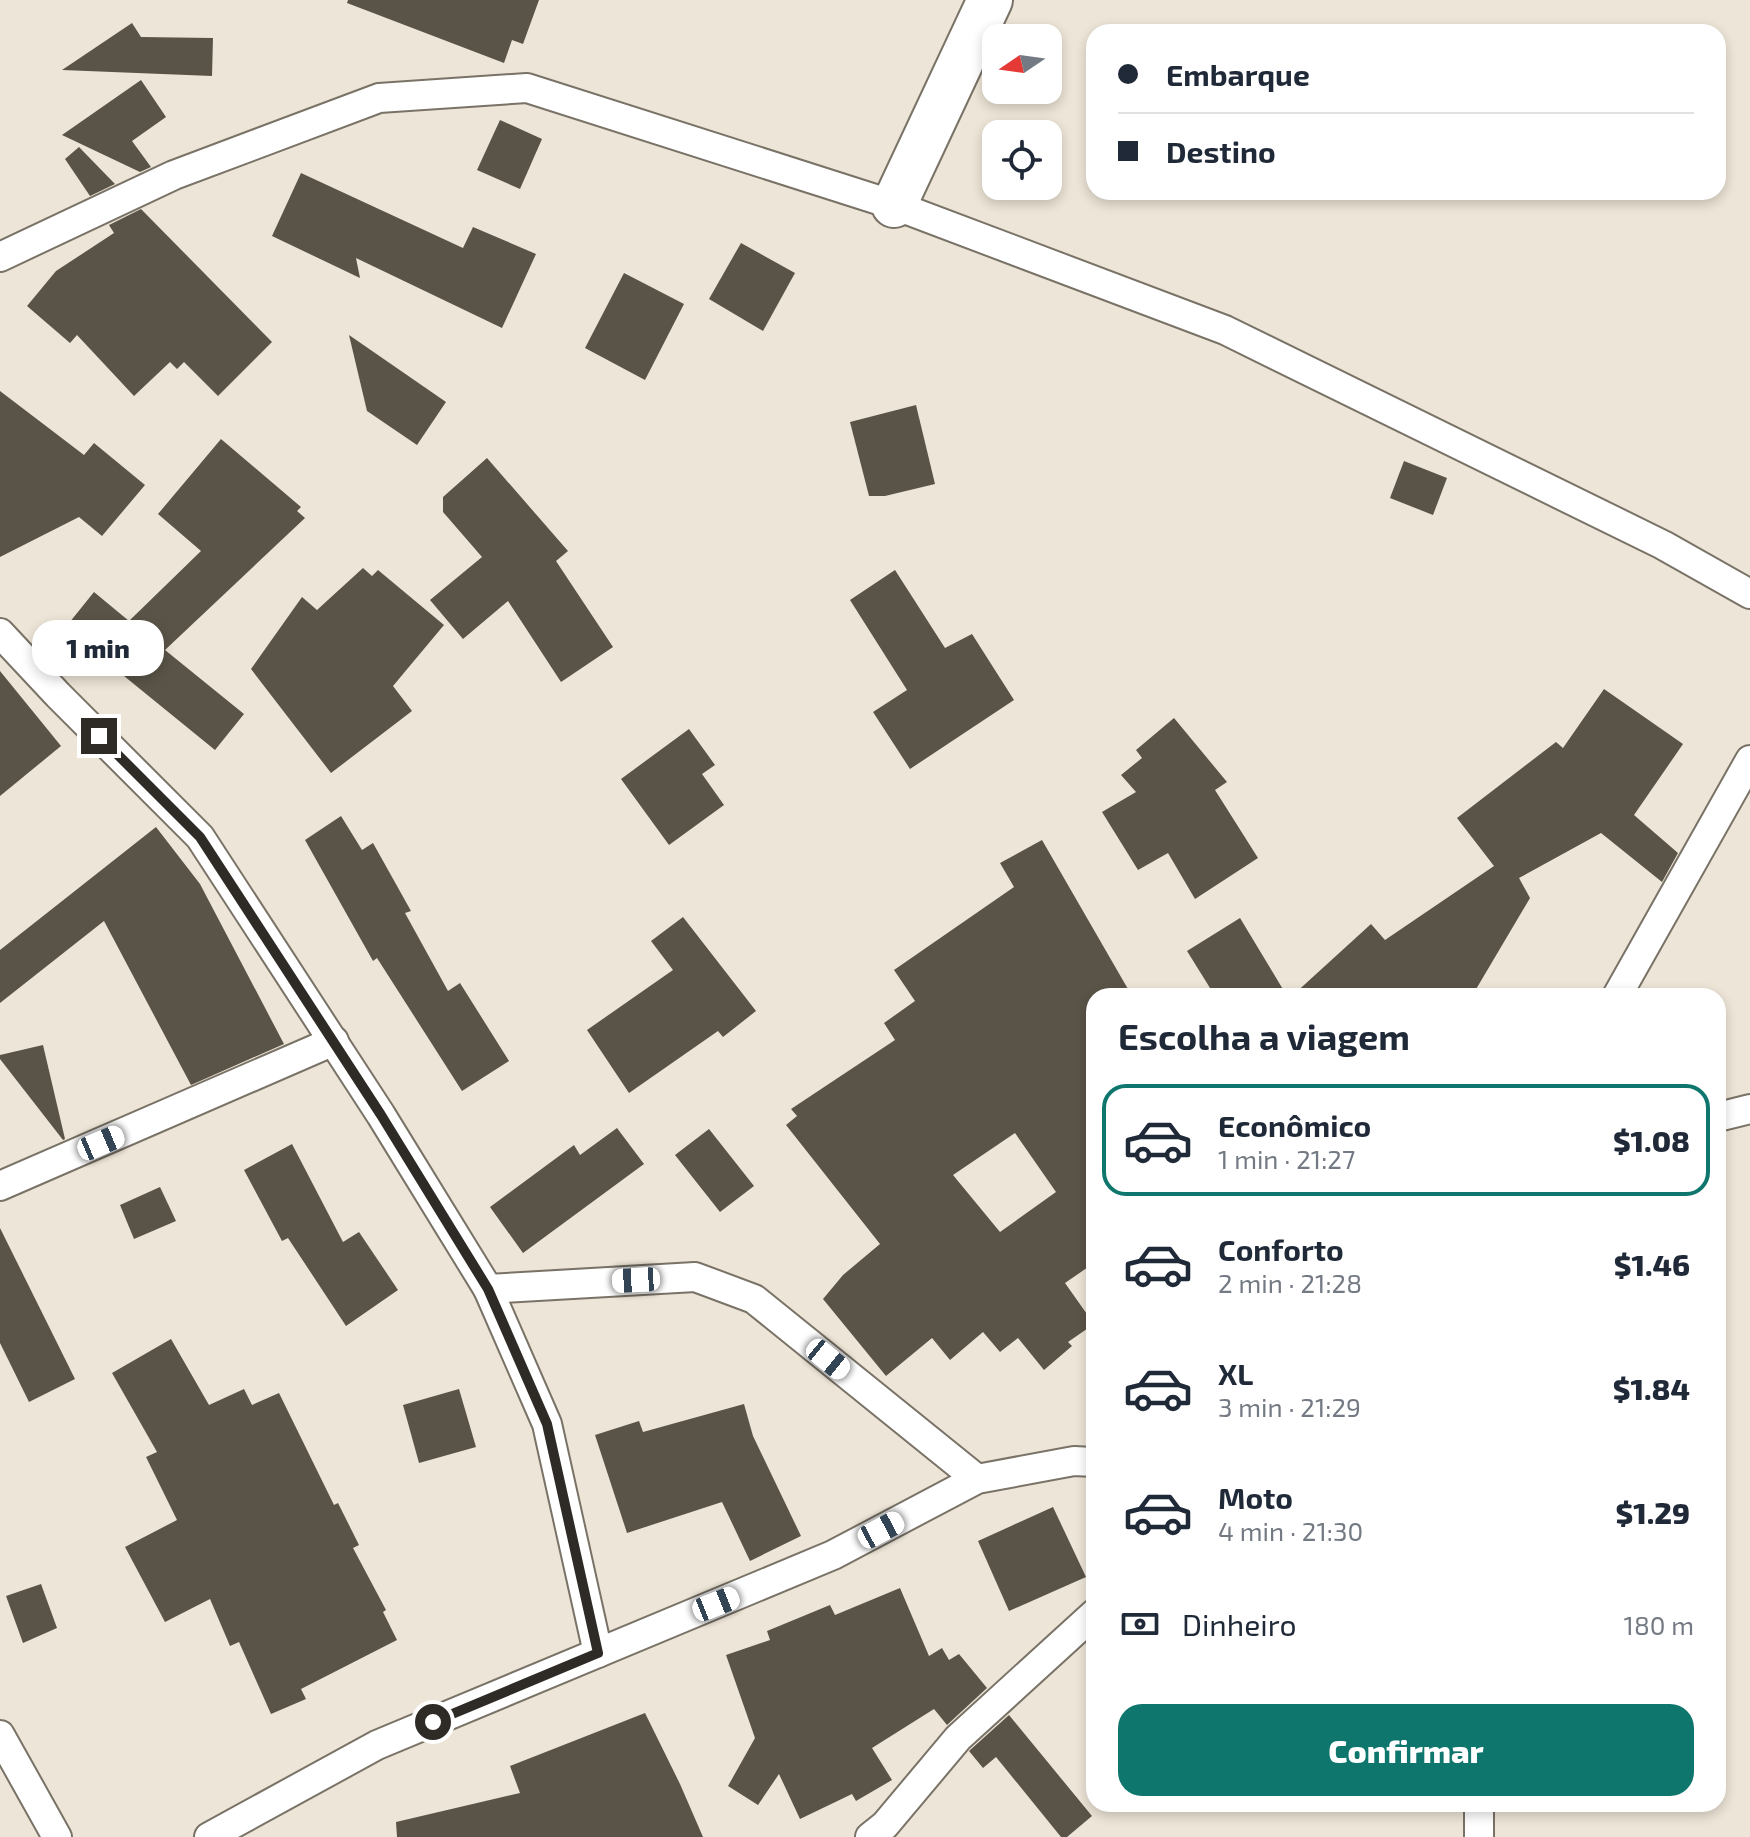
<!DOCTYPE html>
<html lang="pt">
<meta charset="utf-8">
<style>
body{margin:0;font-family:"Exo 2",sans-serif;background:#f6f6f7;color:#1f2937;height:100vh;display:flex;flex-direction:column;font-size:30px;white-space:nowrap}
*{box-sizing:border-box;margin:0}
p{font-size:26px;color:#747a83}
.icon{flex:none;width:44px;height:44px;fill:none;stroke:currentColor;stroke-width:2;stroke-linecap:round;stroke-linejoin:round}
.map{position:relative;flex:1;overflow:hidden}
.side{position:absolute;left:1086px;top:988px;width:640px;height:824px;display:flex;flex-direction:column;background:#fff;border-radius:24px;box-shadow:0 4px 12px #0003}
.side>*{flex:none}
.banner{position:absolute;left:1086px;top:24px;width:640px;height:176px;border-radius:24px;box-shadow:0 4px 12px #0003;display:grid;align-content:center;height:176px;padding:0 32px;background:#fff}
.needle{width:52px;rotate:257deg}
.fabs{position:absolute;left:982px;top:24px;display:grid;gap:16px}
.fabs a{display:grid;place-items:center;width:80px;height:80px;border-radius:16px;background:#fff;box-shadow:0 4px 12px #0003;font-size:40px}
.end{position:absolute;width:36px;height:36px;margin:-18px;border:10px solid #2e2b26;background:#fff;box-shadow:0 0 0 4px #fff}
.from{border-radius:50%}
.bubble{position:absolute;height:56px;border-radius:24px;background:#fff;box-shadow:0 4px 12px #0003;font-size:26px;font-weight:800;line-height:56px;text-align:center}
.car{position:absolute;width:24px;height:48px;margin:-24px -12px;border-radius:10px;box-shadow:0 0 6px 2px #0007;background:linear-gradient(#fff 24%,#345 0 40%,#fff 0 76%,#345 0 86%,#fff 0)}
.banner b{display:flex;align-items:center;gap:28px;height:76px;font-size:30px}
.banner b+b{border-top:2px solid #e0e1e3}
.banner i{width:20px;height:20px;background:#1f2937}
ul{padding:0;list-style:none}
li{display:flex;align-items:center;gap:24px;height:112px;margin:0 16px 12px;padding:0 16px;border:4px solid transparent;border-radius:24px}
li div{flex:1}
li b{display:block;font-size:30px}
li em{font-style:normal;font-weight:800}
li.on{border-color:#0f766e}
li>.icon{width:72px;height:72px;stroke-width:1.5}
h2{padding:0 32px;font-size:36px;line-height:96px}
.pay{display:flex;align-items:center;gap:20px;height:88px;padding:0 32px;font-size:30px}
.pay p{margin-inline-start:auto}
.action{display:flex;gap:16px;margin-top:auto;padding:16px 32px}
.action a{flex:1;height:92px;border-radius:24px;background:#0f766e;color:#fff;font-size:32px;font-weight:800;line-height:92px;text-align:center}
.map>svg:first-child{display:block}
.building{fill:#5a5448;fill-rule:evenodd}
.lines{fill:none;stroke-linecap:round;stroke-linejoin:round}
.lane-casing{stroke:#797266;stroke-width:32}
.street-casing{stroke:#797266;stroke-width:48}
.lane{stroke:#fff;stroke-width:28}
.street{stroke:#fff;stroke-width:44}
.route{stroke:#2e2b26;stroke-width:10}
</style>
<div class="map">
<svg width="1750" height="1837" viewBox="0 0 1750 1837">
<rect width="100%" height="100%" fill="#ede5d7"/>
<!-- building -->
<g class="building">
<polygon points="348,0 539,0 523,44 512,40 504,63 347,3"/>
<polygon points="132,23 141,37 213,38 212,76 62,70"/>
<polygon points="141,80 166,117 132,141 151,167 140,172 62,135"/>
<polygon points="500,120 542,139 520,189 477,170"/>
<polygon points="79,147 115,184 90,196 65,159"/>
<polygon points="301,173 463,248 473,227 536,254 502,328 356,258 360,278 272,236"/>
<polygon points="141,209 272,342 218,396 184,362 177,369 170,362 134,396 77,335 70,343 27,306 56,271 114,233 109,225"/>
<polygon points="741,243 795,273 763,331 709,299"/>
<polygon points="624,273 684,304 645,380 585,348"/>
<polygon points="349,335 446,402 417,445 367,411"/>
<polygon points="0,391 84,455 94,443 145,485 102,536 79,517 0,557"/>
<polygon points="916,405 935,484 885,496 869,496 850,422"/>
<polygon points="221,439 301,507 297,511 305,518 165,650 244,714 215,750 65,628 94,592 129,621 201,551 158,514"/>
<polygon points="487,458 568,551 556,561 613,647 561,682 508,601 463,639 430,600 482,557 443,512 443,497"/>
<polygon points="1404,461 1447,478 1433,515 1390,498"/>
<polygon points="363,568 372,576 378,570 444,625 393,686 412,711 331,773 251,669 302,597 317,610"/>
<polygon points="895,570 945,648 972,634 1014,700 910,769 873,712 907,690 850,600"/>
<polygon points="0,671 61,746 0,796"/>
<polygon points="1604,689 1683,744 1634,815 1678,853 1662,882 1601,833 1519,878 1530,898 1472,996 1292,996 1371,924 1385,940 1494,866 1457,818 1556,742 1563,748"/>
<polygon points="1174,718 1227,782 1215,790 1258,858 1195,899 1168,853 1138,870 1102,812 1136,792 1121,775 1142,758 1136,750"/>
<polygon points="689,729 715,765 702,774 724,805 669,845 621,779"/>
<polygon points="341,816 362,850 373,843 411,911 405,913 448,991 460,983 509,1061 462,1091 377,958 373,961 305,840"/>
<polygon points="156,827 200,884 284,1044 191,1085 104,921 0,1003 0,950"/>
<path d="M1042 840 1132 996H1094V1263L1065 1283 1094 1324 1068 1342 1072 1346 1044 1370 1018 1338 1000 1352 983 1332 950 1360 932 1338 886 1376 823 1299 843 1275 880 1244 786 1125 797 1116 791 1109 895 1040 884 1023 915 1001 894 970 1014 887 1000 863ZM1015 1133 1056 1192 1000 1232 953 1175Z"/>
<polygon points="683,917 756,1011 723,1037 718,1031 629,1093 587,1030 673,970 651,941"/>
<polygon points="1240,918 1287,996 1215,996 1187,951"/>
<polygon points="43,1045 65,1139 63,1140 0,1059 0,1055"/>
<polygon points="617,1128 644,1164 523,1253 490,1207 574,1145 580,1155"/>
<polygon points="709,1129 754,1186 720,1212 675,1155"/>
<polygon points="292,1144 343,1242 359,1232 398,1290 346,1326 288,1238 282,1241 244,1170"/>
<polygon points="160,1187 176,1221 134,1239 120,1205"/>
<polygon points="0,1228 75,1379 29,1402 0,1343"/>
<polygon points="171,1339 209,1405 244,1389 252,1405 279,1393 334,1505 338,1503 359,1545 353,1548 386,1610 383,1612 397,1640 301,1689 306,1699 271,1714 239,1642 230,1646 210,1599 165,1622 125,1547 177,1520 146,1457 157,1452 112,1373"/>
<polygon points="459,1389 476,1447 419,1463 403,1405"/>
<polygon points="744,1404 753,1436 801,1536 750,1561 722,1502 627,1533 595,1435 639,1421 643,1432"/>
<polygon points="1053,1507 1086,1577 1009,1611 978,1541"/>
<polygon points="41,1584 57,1628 23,1643 6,1596"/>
<polygon points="900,1588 929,1656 942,1648 949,1660 959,1654 987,1688 947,1725 934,1709 872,1748 892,1780 856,1801 852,1794 800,1819 779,1774 758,1805 728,1786 755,1738 726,1655 770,1640 767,1631 830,1605 835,1615"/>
<polygon points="645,1713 680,1784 703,1837 397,1837 396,1822 520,1793 510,1766"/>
<polygon points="1009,1715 1092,1816 1067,1837 1061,1837 996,1757 983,1768 969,1751"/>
</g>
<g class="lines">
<defs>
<g id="lane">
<polyline points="0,257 174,175 379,98 527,88 894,205 1225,330 1663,545 1750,594"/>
<polyline points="0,633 58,695 200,837 381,1115 488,1289 547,1424 598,1653"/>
<polyline points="1617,996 1750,760"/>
<polyline points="1718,1117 1750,1109"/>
<polyline points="0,1186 334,1041"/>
<polyline points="488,1289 695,1277 754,1299 977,1479"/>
<polyline points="0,1735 57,1837"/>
<polyline points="1479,1804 1479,1837"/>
<polyline points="209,1837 377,1745 833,1555 977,1479 1074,1461 1094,1462"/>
<polyline points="870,1837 885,1825 958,1738 1094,1614"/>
</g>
<polyline id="street" points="894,205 990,0"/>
</defs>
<!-- lane casing -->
<use href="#lane" class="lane-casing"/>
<!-- street casing -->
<use href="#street" class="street-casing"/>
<!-- lane -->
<use href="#lane" class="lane"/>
<!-- street -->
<use href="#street" class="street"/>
</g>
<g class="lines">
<!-- route -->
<polyline class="route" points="99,736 200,837 381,1115 488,1289 547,1424 598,1653 433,1722"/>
</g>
</svg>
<div class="fabs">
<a><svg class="needle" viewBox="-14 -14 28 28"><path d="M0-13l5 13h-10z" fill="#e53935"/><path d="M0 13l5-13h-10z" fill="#747a83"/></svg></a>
<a><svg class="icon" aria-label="locate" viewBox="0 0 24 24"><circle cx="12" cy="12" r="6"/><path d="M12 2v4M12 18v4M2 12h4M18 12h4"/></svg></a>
</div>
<i class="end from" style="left:433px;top:1722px"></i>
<i class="end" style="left:99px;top:736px"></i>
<div class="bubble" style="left:32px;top:620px;width:132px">1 min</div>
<i class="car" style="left:101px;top:1143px;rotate:67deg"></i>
<i class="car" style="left:636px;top:1280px;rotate:267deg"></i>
<i class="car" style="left:828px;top:1359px;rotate:129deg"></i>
<i class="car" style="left:881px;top:1530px;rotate:62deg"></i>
<i class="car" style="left:716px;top:1604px;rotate:68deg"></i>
<div class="banner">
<b><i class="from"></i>Embarque</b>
<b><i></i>Destino</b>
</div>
<section class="side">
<h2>Escolha a viagem</h2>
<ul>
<li class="on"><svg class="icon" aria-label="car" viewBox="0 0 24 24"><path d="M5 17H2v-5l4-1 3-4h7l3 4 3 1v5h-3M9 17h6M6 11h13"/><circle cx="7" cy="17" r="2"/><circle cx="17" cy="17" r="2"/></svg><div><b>Econômico</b><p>1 min · 21:27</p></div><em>$1.08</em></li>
<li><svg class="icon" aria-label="car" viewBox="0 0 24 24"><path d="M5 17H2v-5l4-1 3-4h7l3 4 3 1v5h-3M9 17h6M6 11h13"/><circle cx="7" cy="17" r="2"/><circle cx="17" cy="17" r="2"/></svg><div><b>Conforto</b><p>2 min · 21:28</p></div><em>$1.46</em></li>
<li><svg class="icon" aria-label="car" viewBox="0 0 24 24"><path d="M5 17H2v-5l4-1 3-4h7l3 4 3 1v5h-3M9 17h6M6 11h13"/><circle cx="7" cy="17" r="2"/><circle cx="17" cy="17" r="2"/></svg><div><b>XL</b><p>3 min · 21:29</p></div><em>$1.84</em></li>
<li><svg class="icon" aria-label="car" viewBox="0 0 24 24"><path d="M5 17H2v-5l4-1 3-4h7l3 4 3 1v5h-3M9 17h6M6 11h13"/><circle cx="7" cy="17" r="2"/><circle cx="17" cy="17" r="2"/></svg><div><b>Moto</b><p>4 min · 21:30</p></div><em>$1.29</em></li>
</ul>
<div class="pay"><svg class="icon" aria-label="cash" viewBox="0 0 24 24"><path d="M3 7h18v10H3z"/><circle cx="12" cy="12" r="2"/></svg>Dinheiro<p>180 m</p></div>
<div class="action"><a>Confirmar</a></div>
</section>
</div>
